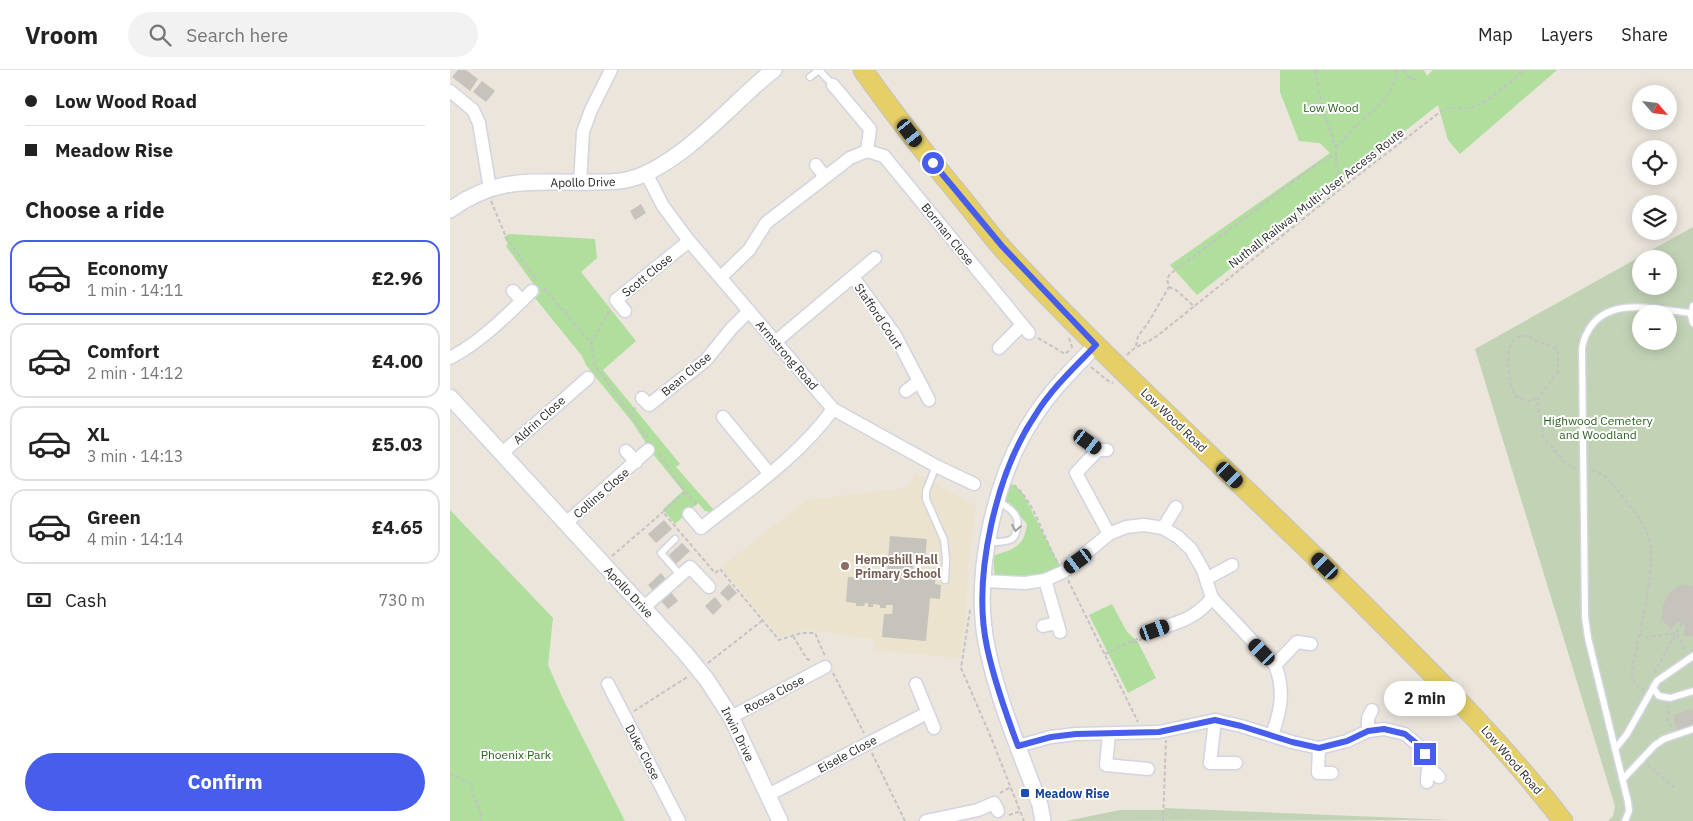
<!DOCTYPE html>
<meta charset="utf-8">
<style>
body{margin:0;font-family:"IBM Plex Sans",sans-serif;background:#f2f2f2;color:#222;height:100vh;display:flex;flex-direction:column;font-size:19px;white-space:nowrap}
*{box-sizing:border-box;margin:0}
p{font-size:16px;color:#767676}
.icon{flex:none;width:28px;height:28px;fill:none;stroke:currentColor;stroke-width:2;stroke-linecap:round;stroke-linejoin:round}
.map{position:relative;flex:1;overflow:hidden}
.drawer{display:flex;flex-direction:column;background:#fff;width:450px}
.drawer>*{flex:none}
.guide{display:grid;align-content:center;height:110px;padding:0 25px;background:#fff}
.needle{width:32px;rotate:118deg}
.controls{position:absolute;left:1182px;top:15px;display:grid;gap:10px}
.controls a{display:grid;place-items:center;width:45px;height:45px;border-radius:50%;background:#fff;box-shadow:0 2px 12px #0003;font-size:25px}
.end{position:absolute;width:22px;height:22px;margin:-11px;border:6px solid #475eed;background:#fff;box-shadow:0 0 0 2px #fff}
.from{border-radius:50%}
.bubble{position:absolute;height:35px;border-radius:18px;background:#fff;box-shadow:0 2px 12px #0003;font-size:16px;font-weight:700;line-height:35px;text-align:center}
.car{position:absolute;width:15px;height:30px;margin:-15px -8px;border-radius:6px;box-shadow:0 0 4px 1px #0007;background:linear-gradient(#222 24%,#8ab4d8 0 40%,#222 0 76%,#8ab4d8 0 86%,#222 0)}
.guide b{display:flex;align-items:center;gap:18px;height:48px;font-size:19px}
.guide b+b{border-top:1px solid #e0e0e0}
.guide i{width:12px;height:12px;background:#222}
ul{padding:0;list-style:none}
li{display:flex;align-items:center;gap:15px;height:75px;margin:0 10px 8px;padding:0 15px;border:2px solid #e0e0e0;border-radius:15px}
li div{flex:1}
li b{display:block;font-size:19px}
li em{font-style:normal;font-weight:700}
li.on{border-color:#475eed}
li>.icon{width:45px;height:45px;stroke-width:1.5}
h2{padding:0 25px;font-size:22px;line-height:60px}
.pay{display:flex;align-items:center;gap:12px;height:55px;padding:0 25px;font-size:19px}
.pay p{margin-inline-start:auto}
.button{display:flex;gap:10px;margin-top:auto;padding:10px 25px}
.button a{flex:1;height:58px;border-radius:30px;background:#475eed;color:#fff;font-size:20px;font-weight:700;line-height:58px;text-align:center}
header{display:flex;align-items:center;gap:30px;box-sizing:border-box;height:70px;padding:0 25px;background:#fff;border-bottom:1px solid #e0e0e0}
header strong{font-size:24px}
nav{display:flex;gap:28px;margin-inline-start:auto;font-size:18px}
.search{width:350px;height:45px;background:#f2f2f2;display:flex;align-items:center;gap:12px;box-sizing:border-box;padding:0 18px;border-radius:28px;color:#767676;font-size:19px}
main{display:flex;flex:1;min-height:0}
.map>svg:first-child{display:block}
.education{fill:#ebe3cd}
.green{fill:#afde9d}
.cemetery{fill:#c2d3b5;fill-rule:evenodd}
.building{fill:#c6c2bc}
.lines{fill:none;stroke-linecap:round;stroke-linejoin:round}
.service-casing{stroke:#d2d4e1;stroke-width:9}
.minor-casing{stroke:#d2d4e1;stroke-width:15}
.tertiary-casing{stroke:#d2d4e1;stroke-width:18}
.primary-casing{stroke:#c3c3c3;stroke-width:21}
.path{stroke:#c3c3c3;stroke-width:2;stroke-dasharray:4 2.5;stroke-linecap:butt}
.service{stroke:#fff;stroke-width:6}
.minor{stroke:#fff;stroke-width:12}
.tertiary{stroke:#fff;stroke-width:15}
.primary{stroke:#e6cf66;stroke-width:19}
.tertiary-bridge-casing{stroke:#d2d4e1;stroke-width:18;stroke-linecap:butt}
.tertiary-bridge{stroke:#fff;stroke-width:15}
.oneway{stroke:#9f9f9f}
.route{stroke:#475eed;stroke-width:6}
.education-dot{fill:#8d6e63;stroke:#fff;stroke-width:2}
.transit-dot{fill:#1a4fb4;stroke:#fff;stroke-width:2}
.labels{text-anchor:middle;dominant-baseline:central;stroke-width:4;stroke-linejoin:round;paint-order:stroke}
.park-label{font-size:12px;fill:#29611f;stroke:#fff}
.street-label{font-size:12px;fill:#2a2a2a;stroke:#fff}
.education-label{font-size:12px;font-weight:bold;fill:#785e54;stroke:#fff;text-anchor:start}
.transit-label{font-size:12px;font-weight:bold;fill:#164399;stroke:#fff;text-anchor:start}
</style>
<header>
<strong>Vroom</strong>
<div class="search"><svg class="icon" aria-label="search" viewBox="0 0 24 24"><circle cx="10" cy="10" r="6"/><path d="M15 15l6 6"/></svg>Search here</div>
<nav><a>Map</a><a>Layers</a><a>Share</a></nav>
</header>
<main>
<section class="drawer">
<div class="guide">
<b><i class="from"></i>Low Wood Road</b>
<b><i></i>Meadow Rise</b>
</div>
<h2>Choose a ride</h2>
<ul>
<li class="on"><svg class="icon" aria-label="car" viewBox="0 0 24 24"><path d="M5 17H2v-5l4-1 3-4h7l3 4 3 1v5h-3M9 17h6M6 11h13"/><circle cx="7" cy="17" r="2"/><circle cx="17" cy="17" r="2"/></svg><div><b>Economy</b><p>1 min · 14:11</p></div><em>£2.96</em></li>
<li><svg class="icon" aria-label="car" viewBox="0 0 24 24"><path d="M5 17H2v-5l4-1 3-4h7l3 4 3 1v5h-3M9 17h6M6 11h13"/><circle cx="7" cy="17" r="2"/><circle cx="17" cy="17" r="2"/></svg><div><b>Comfort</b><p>2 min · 14:12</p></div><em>£4.00</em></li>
<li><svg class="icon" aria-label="car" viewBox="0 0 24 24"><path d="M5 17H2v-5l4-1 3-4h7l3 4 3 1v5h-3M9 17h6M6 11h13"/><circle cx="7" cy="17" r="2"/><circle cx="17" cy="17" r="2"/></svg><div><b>XL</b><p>3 min · 14:13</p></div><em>£5.03</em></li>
<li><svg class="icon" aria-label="car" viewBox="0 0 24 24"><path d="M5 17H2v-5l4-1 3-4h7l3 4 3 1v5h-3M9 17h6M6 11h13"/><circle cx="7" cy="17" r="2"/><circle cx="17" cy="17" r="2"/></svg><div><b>Green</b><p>4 min · 14:14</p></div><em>£4.65</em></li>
</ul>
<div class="pay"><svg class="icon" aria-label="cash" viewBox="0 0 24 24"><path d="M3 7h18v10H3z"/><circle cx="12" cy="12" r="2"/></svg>Cash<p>730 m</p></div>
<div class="button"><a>Confirm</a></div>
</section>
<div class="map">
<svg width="1243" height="751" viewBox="0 0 1243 751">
<rect width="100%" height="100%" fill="#ebe5dc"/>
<!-- education -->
<polygon class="education" points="466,403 526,436 518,495 516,548 510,588 424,580 426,570 369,561 350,561 330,567 271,497 357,430 456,418"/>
<!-- green -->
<g class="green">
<polygon points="830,0 974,0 977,6 983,0 1107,0 1010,84 998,70 988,35 747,225 720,195 880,83 870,73 849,71 830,22"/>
<polygon points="59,164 145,169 147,188 131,202 186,271 153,300 230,394 226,397 263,439 261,442 255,441 248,433 225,454 213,439 233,421 203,384 183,353 136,295 132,286 85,228 90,223 56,176 58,174 54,167"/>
<path d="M554 410 565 416 572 422 613 502 595 510 545 509 543 486C563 479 574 478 577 454L561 434 550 429Z"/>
<polygon points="0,440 103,548 98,595 113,629 175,751 0,751"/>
<polygon points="662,534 677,562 688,572 706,608 678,623 639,545"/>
</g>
<!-- cemetery -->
<g class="cemetery">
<path d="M1243 157V751H1158L1163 746 1165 736 1025 279ZM1191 189H1219V216H1191ZM1191 244H1219V271H1191Z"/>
<polygon points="714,738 1001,750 616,751 670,740 714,740"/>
</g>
<!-- building -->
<g class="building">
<polygon points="8,0 16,0 28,9 20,21 2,7"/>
<polygon points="32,11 45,21 36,32 23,22"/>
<polygon points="191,134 196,143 185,150 180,141"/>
<polygon points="214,450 222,459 206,473 198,464"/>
<polygon points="440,466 477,469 475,489 464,488 463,500 486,502 485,514 491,515 490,529 480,528 476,571 432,567 434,544 442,544 443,535 436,535 436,538 430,538 430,535 423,534 423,537 418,537 418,533 415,533 414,536 406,536 406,533 396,532 398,507 416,508 416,503 421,503 421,500 426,500 426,504 432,504 433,501 437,501"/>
<polygon points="232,473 240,481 226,494 219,485"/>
<polygon points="211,503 216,509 203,521 198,515"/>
<polygon points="279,514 287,523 278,531 270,523"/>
<polygon points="1232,514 1243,516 1243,565 1241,566 1234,566 1235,555 1228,551 1221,559 1212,550 1213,535 1220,522"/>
<polygon points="221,522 228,531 218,539 211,531"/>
<polygon points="265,527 272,536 263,545 255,536"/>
<polygon points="1243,639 1243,655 1227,660 1223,645"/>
</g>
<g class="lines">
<defs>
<g id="service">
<polyline points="360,7 369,0 383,15"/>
<polyline points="1243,236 1241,246 1243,253"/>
<polyline points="486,396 476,421 476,429 494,470 496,489 495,510"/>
<polyline points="225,469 211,483 231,506"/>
<path d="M538 472C545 472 555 473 562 469 566 466 566 463 567 458 571 445 558 437 548 431"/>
<polyline points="1203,618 1209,626 1220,628 1243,621"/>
<polyline points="1165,679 1177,664 1207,611 1243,586"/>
<polyline points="1173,709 1205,675 1214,669 1243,659"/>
<path d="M1175 751 1179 741 1178 732 1138 568 1135 547 1132 278C1133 273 1134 268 1137 263 1156 224 1207 240 1241 243"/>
</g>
<g id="minor">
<polyline points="383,15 420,59 417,81"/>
<polyline points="0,21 23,40 29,53 40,119"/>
<polyline points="366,95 375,107"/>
<polyline points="196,103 213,136 239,171 383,339 486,396 524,414"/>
<polyline points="130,113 133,62 141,40 161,0"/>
<polyline points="271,207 299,180 316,153 400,88 417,81 434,86 579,263"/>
<polyline points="403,207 445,265 479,330"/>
<polyline points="63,221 72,231"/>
<polyline points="175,241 166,230 239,171"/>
<polyline points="325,272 425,188"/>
<polyline points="549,278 572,255"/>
<path d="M0 288C32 271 56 246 82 221"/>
<polyline points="456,321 468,312"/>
<polyline points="192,328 199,335 256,290 281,259 298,242"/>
<polyline points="273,347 319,403"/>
<polyline points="638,372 648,380 657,380"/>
<polyline points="648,380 626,403 659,464"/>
<polyline points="176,381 186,392"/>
<polyline points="51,384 138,308"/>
<path d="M239 444 251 458C296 422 350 386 383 339"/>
<polyline points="116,453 198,380"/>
<polyline points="713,458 726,437"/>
<polyline points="756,509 782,495"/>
<polyline points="595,510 610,562"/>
<path d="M534 511 575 513 595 510 613 502 659 464 676 457 694 455 713 458 728 467 741 479 753 500 762 528 825 595C835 620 831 640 822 665"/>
<polyline points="193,538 240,497 259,517"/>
<polyline points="593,556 607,553"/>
<path d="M705 560C729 552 745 549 762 528"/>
<polyline points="825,595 847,572 861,574"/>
<polyline points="158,614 229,751"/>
<polyline points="466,614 484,658"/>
<polyline points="281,647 375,597"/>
<polyline points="765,650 760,693 786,693"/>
<polyline points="918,661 918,648 922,640"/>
<polyline points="659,664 656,695 698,699"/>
<polyline points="568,676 601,667 626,664 709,662 765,650 791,656 842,672 869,678 897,671 918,661 934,659 955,664 969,676 975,684 978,697 977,712"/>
<polyline points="869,678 868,703 882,703"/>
<polyline points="978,697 989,707"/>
<polyline points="318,725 477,643"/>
<polyline points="476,751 528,740 544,733 548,741"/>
</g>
<g id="tertiary">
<path d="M0 140C51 103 88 114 146 112 160 112 173 112 187 107 226 93 265 53 295 25 305 16 314 7 324 0"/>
<polyline points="0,327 236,584"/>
<polyline points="257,610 281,647 330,751"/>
<path d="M593 751 590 735C571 684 548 631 537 577 522 505 545 404 586 344 603 318 625 297 646 275"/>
</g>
<path id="primary" d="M413 0C444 44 477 86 511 127 525 144 538 162 553 179 669 304 797 417 917 538 985 606 1054 674 1113 751"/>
</defs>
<!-- service casing -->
<use href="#service" class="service-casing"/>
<!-- minor casing -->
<use href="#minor" class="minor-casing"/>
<!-- tertiary casing -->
<use href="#tertiary" class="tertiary-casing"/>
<!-- primary casing -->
<use href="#primary" class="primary-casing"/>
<!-- path -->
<g class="path">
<polyline points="865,0 873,41 886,78 886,97 893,117"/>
<polyline points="953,0 960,9 967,9"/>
<path d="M886 78C893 70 900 62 907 55 923 41 947 23 947 0"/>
<polyline points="41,131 56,167 87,211"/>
<polyline points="719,217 726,220 745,237"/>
<polyline points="94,218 141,273 145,295 197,368"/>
<polyline points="588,268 615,284 621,279"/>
<polyline points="619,268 623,280"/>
<polyline points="141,273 160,240"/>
<polyline points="686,276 688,266 698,253 719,217 717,209 720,204 864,96 886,84"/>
<path d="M677 285C686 275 697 273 707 266L893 117 994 39C1004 36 1015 40 1024 37 1039 32 1062 10 1074 0"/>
<polyline points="641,297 657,310 663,313"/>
<path d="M1087 329 1079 331 1065 326C1059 312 1049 263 1077 266 1081 266 1083 270 1087 271 1096 275 1100 273 1108 281V302C1100 311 1095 320 1087 329L1094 368 1116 394 1125 399"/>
<polyline points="181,347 185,337"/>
<polyline points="209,384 235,422 213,442 265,503 270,499 329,570 351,563 365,563 375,586"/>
<path d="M1142 400C1156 403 1164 416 1173 427 1182 439 1193 451 1198 465 1207 491 1193 548 1187 576 1185 585 1180 600 1183 610 1185 615 1189 617 1194 620"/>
<path d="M564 415C585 432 594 470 608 493"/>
<polyline points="235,422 247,435"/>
<polyline points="162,486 213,442"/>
<polyline points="618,510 688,652"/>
<polyline points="520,540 511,598 540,665 574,751"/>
<polyline points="1232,553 1226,563 1236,581"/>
<polyline points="1189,565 1197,567 1226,563"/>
<polyline points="343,566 357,589 362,591"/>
<polyline points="683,572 688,572 692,568"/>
<polyline points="655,584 696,565"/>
<polyline points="258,593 313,550"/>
<polyline points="383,603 414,663"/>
<polyline points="1204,603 1226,563"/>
<polyline points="1218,635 1219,640 1217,649 1222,658"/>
<polyline points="184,641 239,606"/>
<polyline points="422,683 455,751"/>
<polyline points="1197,694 1226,719"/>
<polyline points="0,704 20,714 31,744 31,751"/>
<polyline points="550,723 561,717"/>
<polyline points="559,745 571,741"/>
<polyline points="713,751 716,670"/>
</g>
<!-- service -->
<use href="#service" class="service"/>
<!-- minor -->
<use href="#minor" class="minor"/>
<!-- tertiary -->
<use href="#tertiary" class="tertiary"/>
<!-- primary -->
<use href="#primary" class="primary"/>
<defs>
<polyline id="tertiary-bridge" points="236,584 257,610"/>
</defs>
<!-- tertiary-bridge casing -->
<use href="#tertiary-bridge" class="tertiary-bridge-casing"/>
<!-- tertiary-bridge -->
<use href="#tertiary-bridge" class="tertiary-bridge"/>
</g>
<!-- one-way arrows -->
<defs><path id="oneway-chevron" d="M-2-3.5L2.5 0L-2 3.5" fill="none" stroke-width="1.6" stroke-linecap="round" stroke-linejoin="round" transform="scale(1.25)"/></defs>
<use class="oneway" href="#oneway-chevron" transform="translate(566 458) rotate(100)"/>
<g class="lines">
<!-- route -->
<path class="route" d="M483 93 552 176 646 275C625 297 602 318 586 344 546 403 522 507 537 577 544 611 556 644 568 676L601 667 626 664 709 662 765 650 791 656 842 672 869 678 897 671 918 661 934 659 955 664 970 676 975 684"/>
</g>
<!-- markers -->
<circle class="education-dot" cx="395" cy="496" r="5"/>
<rect class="transit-dot" x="570" y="718" width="10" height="10" rx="2.5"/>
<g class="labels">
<!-- park labels -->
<g class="park-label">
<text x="881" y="37">Low Wood</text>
<text x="1148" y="350">Highwood Cemetery<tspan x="1148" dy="14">and Woodland</tspan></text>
<text x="66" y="684">Phoenix Park</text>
</g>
<!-- street labels -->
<g class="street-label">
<text transform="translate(133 112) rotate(-1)">Apollo Drive</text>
<text transform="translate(866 128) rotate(-38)">Nuthall Railway Multi-User Access Route</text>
<text transform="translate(498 164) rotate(51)">Borman Close</text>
<text transform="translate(197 205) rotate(-39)">Scott Close</text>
<text transform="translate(429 246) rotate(56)">Stafford Court</text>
<text transform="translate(337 285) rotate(49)">Armstrong Road</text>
<text transform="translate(236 304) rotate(-40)">Bean Close</text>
<text transform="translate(89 350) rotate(-42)">Aldrin Close</text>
<text transform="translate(724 350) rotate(44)">Low Wood Road</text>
<text transform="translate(151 423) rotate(-41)">Collins Close</text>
<text transform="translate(179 522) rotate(47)">Apollo Drive</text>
<text transform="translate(324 624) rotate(-28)">Roosa Close</text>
<text transform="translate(288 664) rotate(64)">Irwin Drive</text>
<text transform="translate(193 682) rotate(62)">Duke Close</text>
<text transform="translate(397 684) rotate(-28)">Eisele Close</text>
<text transform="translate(1062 690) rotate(49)">Low Wood Road</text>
</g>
<!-- education labels -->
<g class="education-label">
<text x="405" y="489">Hempshill Hall<tspan x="405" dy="14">Primary School</tspan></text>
</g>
<!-- transit labels -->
<g class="transit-label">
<text x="585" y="723">Meadow Rise</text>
</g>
</g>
</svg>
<div class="controls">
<a><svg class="needle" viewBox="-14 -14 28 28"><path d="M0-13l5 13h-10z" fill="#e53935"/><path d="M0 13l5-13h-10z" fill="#767676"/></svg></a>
<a><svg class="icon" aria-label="locate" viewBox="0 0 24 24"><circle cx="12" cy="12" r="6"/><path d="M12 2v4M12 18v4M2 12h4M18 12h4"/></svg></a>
<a><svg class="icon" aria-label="layers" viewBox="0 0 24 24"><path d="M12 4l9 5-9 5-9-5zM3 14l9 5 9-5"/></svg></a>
<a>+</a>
<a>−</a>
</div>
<i class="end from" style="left:483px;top:93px"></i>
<i class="end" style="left:975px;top:684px"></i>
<div class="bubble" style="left:934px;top:611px;width:82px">2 min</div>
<i class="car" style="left:460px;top:63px;rotate:143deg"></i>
<i class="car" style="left:638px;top:372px;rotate:126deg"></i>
<i class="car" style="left:780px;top:405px;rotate:134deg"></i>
<i class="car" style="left:628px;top:491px;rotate:234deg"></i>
<i class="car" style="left:875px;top:496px;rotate:315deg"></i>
<i class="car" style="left:705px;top:560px;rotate:70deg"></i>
<i class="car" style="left:812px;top:582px;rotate:316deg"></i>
</div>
</main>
